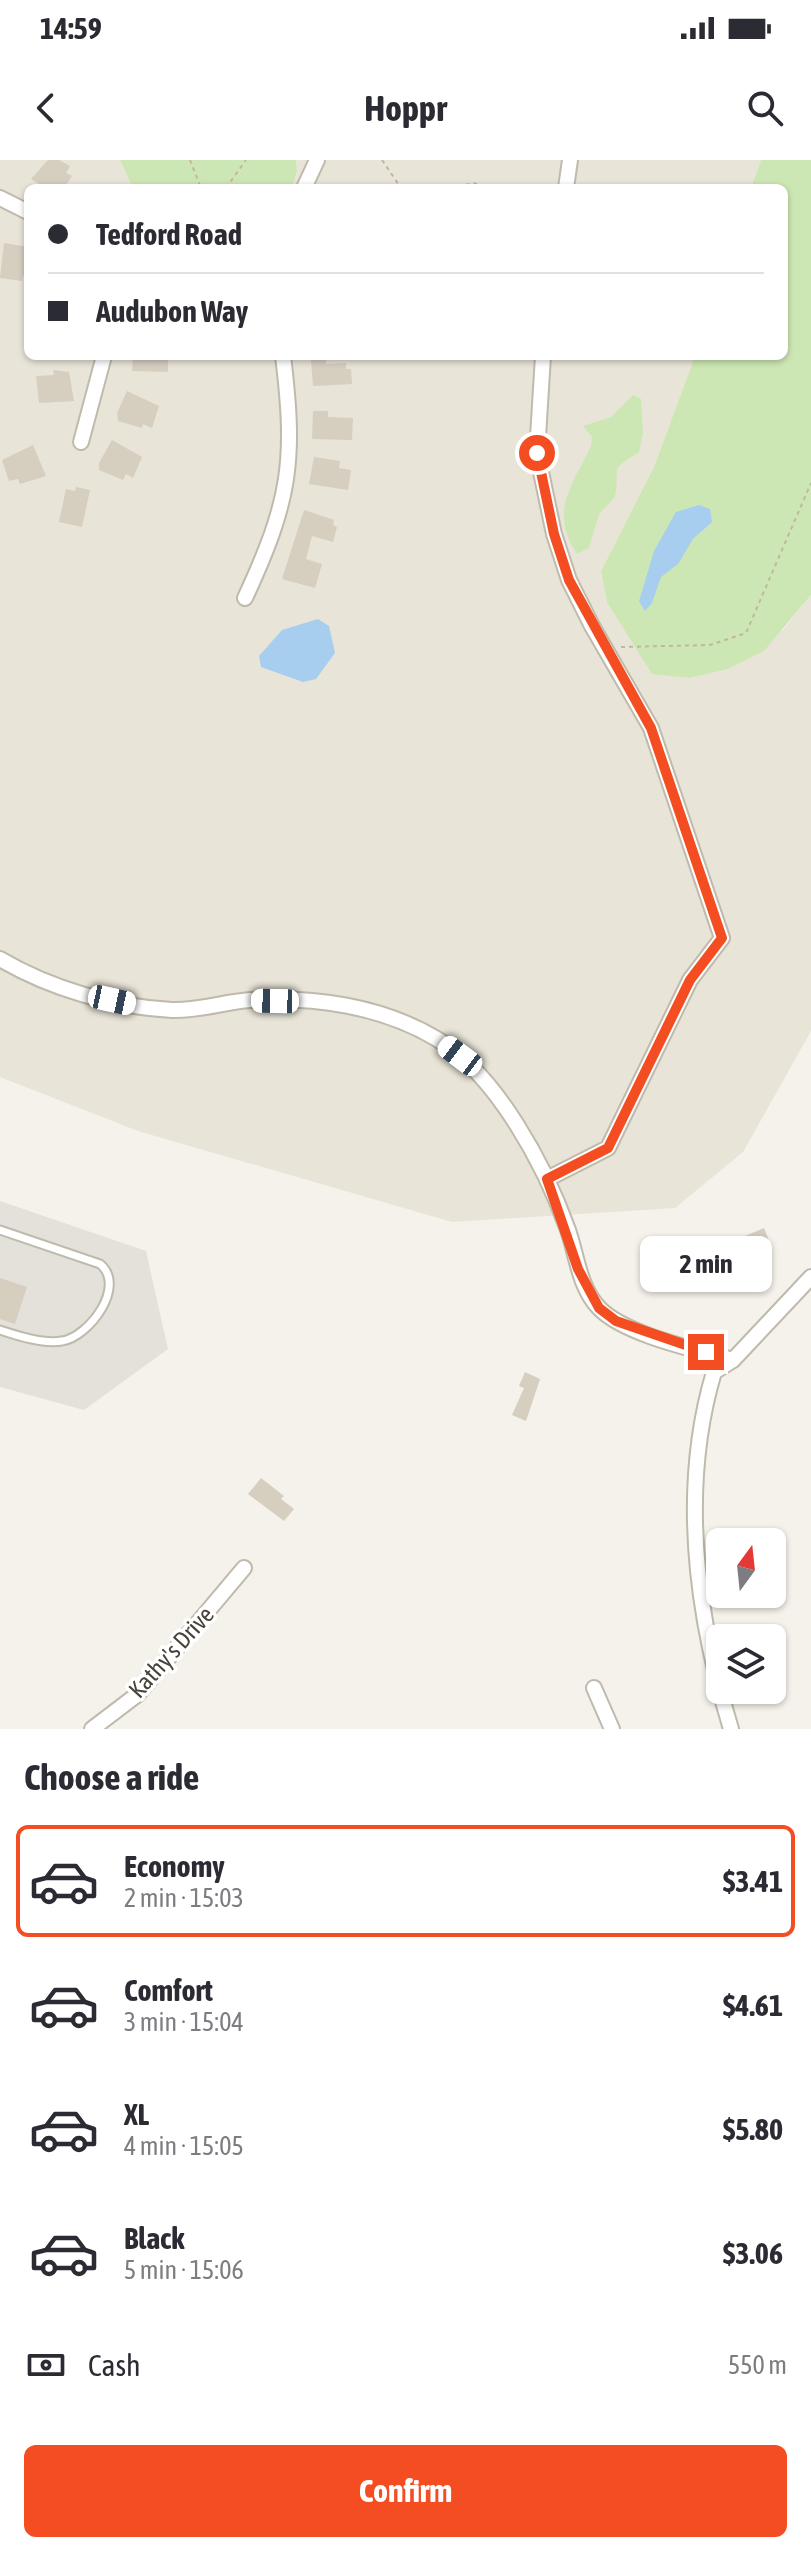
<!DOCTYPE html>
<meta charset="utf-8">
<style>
body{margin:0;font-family:"Asap Condensed",sans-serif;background:#f7f7f7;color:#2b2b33;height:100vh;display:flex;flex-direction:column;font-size:30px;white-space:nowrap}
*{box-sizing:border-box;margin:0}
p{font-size:26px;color:#7c7c81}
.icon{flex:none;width:44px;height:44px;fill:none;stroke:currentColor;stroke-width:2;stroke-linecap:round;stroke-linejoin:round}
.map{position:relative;height:1569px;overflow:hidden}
.drawer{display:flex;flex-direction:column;background:#fff;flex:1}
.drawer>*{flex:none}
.hud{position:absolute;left:24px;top:24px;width:764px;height:176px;border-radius:12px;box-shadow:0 2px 6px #0004;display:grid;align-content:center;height:176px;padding:0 24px;background:#fff}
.needle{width:52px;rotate:15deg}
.tools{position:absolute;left:706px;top:1368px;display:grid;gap:16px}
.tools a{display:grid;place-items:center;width:80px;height:80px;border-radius:12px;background:#fff;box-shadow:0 2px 6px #0004;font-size:40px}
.end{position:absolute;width:36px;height:36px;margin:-18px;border:10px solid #f44d21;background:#fff;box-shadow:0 0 0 4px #fff}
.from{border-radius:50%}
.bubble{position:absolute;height:56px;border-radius:12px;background:#fff;box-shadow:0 2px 6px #0004;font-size:26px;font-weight:700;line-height:56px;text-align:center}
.car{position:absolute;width:24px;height:48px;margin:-24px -12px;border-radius:10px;box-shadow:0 0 6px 2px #0007;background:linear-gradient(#fff 24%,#345 0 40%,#fff 0 76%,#345 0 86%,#fff 0)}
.hud b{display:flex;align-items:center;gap:28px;height:76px;font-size:30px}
.hud b+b{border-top:2px solid #e1e1e2}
.hud i{width:20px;height:20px;background:#2b2b33}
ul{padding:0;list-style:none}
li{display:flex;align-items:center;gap:24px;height:112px;margin:0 16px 12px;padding:0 8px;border:4px solid transparent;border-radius:12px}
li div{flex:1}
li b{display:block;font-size:30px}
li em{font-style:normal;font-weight:700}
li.selected{border-color:#f44d21}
li>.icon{width:72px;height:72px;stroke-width:1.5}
h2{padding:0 24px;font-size:36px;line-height:96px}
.pay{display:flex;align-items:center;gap:20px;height:88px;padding:0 24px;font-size:30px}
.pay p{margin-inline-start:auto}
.primary-button{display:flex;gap:16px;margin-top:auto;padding:16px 24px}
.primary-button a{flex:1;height:92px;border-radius:12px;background:#f44d21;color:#fff;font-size:32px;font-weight:700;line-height:92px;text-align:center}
.status{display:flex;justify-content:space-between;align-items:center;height:56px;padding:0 40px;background:#fff;direction:ltr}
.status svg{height:22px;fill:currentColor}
header{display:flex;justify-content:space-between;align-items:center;height:104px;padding:0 24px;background:#fff;font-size:36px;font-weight:700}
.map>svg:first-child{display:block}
.residential{fill:#e8e4d8}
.industrial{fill:#e4e1db}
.green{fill:#cde7b4}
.water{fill:#a8ceef}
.building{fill:#d6cebf}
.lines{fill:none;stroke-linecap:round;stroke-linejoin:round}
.lane-casing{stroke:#c0baac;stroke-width:11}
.street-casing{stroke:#c0baac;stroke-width:18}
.path{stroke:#c1b79e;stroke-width:2;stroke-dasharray:4 4;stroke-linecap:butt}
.lane{stroke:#fff;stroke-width:7}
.street{stroke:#fff;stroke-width:14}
.route{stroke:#f44d21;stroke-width:10}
.labels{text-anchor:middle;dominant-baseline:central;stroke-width:7;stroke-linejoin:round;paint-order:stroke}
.street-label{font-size:24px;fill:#484338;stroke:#fff}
</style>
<div class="status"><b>14:59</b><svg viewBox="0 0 49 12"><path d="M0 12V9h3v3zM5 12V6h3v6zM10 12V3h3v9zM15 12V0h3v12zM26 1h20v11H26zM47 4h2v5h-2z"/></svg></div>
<header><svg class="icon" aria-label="back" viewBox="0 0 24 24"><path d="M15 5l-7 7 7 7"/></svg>Hoppr<svg class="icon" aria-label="search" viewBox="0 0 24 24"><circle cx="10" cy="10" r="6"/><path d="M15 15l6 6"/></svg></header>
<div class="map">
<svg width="811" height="1569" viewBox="0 0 811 1569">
<rect width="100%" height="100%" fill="#f4f2ea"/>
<!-- residential -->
<g class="residential">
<polygon points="0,0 120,0 133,28 28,28 28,196 695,196 654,307 601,411 607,442 782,471 811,435 811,871 743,992 675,1048 452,1062 138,971 0,917"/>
<polygon points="296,0 761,0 751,28 292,28 297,11"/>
</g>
<!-- industrial -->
<polygon class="industrial" points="0,1041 146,1091 168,1189 84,1250 0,1227"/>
<!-- green -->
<g class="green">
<polygon points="120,0 296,0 297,11 292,28 133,28"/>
<polygon points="761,0 811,0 811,435 764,491 728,509 689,518 652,514 607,442 601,411 654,307 695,196 784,196 784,28 751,28"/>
<path d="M633 235 641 239 643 273 639 292C607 313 621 304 615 337L599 354 589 388 577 394C549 351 572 326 591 286L592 277 583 266 611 257Z"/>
</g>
<!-- water -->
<g class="water">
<polygon points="699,345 710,349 712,362 693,379 678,404 661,417 652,443 645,451 639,441 654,391 676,352"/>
<polygon points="318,459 329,466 335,493 316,519 303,522 261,507 259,496 282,470"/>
</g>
<!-- building -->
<g class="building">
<polygon points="48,0 59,0 70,6 66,13 72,16 64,28 46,28 31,19"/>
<polygon points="4,83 28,87 28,117 23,116 22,121 0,118"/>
<polygon points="133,196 168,196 168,212 132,211"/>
<polygon points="326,199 326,204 346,203 346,209 351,209 352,224 313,226 311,200"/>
<polygon points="53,210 69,212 74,241 39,243 36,216 54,215"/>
<polygon points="127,231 159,246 152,268 143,264 142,268 118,261 117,253"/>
<polygon points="313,251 328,251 328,257 353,258 352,280 312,279"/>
<polygon points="112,280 142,297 133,318 126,314 123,320 99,310 99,303"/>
<polygon points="33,285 46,316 20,324 18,319 9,321 2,300"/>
<polygon points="314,297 340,301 339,308 351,310 348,330 309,324"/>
<polygon points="76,327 90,330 82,367 59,362 66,329 75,331"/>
<polygon points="304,350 334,360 333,365 337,367 333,382 312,376 306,399 322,404 315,428 282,419"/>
<polygon points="764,1068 770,1083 751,1090 745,1076"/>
<polygon points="0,1118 27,1127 15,1164 0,1159"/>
<polygon points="525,1212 540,1219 526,1261 512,1255 524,1228 519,1226"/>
<polygon points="261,1318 284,1336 281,1339 294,1349 284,1361 248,1334"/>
</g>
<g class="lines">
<defs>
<path id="lane" d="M0 1070 100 1104C127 1126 89 1177 62 1181 43 1184 18 1176 0 1170"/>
<g id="street">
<polyline points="304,28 317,0"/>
<polyline points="566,28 570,0"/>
<polyline points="0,38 28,52"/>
<polyline points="543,196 537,293 554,374 569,420 592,466 651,568 722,778 690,820 608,988 547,1019"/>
<polyline points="81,282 104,196"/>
<path d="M245 438C290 341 296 302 283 196"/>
<path d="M0 799C51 829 114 847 172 850 198 851 224 842 250 840 313 836 382 846 437 879 497 915 545 1006 568 1070 577 1096 579 1127 599 1148 625 1175 697 1190 733 1200"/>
<polyline points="594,1528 612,1569"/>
<polyline points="92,1569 138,1534 244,1408"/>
<path d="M731 1569C696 1454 679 1329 714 1212L733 1200 811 1117"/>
</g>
</defs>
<!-- lane casing -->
<use href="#lane" class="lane-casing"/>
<!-- street casing -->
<use href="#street" class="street-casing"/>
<!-- path -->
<g class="path">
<polyline points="190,0 201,28"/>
<polyline points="382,0 401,28"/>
<polyline points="226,28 246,0"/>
<polyline points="450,28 474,23 484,28"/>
<polyline points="621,487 710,485 746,473 811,323"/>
</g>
<!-- lane -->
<use href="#lane" class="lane"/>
<!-- street -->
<use href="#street" class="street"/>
</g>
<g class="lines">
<!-- route -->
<polyline class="route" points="537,293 554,374 569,420 651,568 722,778 690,820 608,988 547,1019 578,1109 599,1148 616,1161 706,1192"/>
</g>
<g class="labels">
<!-- street labels -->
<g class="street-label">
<text transform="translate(171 1492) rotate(-48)">Kathy's Drive</text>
</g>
</g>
</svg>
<div class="tools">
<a><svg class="needle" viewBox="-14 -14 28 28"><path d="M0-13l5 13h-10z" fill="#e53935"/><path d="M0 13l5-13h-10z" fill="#7c7c81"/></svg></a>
<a><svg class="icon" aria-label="layers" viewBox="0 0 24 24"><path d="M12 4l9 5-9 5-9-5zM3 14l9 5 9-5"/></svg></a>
</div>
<i class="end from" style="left:537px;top:293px"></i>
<i class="end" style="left:706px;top:1192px"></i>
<div class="bubble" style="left:640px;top:1076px;width:132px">2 min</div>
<i class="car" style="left:112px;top:840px;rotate:102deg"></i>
<i class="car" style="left:275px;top:841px;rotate:271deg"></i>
<i class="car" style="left:460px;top:896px;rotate:307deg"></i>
<div class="hud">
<b><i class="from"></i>Tedford Road</b>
<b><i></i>Audubon Way</b>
</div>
</div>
<section class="drawer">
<h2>Choose a ride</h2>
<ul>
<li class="selected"><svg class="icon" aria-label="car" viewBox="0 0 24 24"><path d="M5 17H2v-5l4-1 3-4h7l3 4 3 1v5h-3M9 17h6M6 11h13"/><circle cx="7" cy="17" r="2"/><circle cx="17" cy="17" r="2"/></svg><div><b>Economy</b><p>2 min · 15:03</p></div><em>$3.41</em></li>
<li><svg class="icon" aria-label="car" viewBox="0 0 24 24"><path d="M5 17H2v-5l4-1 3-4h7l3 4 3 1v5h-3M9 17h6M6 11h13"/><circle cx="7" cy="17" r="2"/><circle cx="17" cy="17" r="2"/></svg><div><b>Comfort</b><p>3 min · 15:04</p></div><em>$4.61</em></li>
<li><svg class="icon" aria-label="car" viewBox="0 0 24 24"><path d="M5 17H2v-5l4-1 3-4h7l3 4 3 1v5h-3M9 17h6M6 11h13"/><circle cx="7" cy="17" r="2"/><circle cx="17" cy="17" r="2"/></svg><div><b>XL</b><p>4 min · 15:05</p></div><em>$5.80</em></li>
<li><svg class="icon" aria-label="car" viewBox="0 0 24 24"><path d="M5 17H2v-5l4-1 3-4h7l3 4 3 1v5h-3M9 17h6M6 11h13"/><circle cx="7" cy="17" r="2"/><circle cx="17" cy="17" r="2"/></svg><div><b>Black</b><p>5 min · 15:06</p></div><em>$3.06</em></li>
</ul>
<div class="pay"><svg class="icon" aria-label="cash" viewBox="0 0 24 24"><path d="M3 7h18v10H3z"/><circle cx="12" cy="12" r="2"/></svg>Cash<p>550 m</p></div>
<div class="primary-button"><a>Confirm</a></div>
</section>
